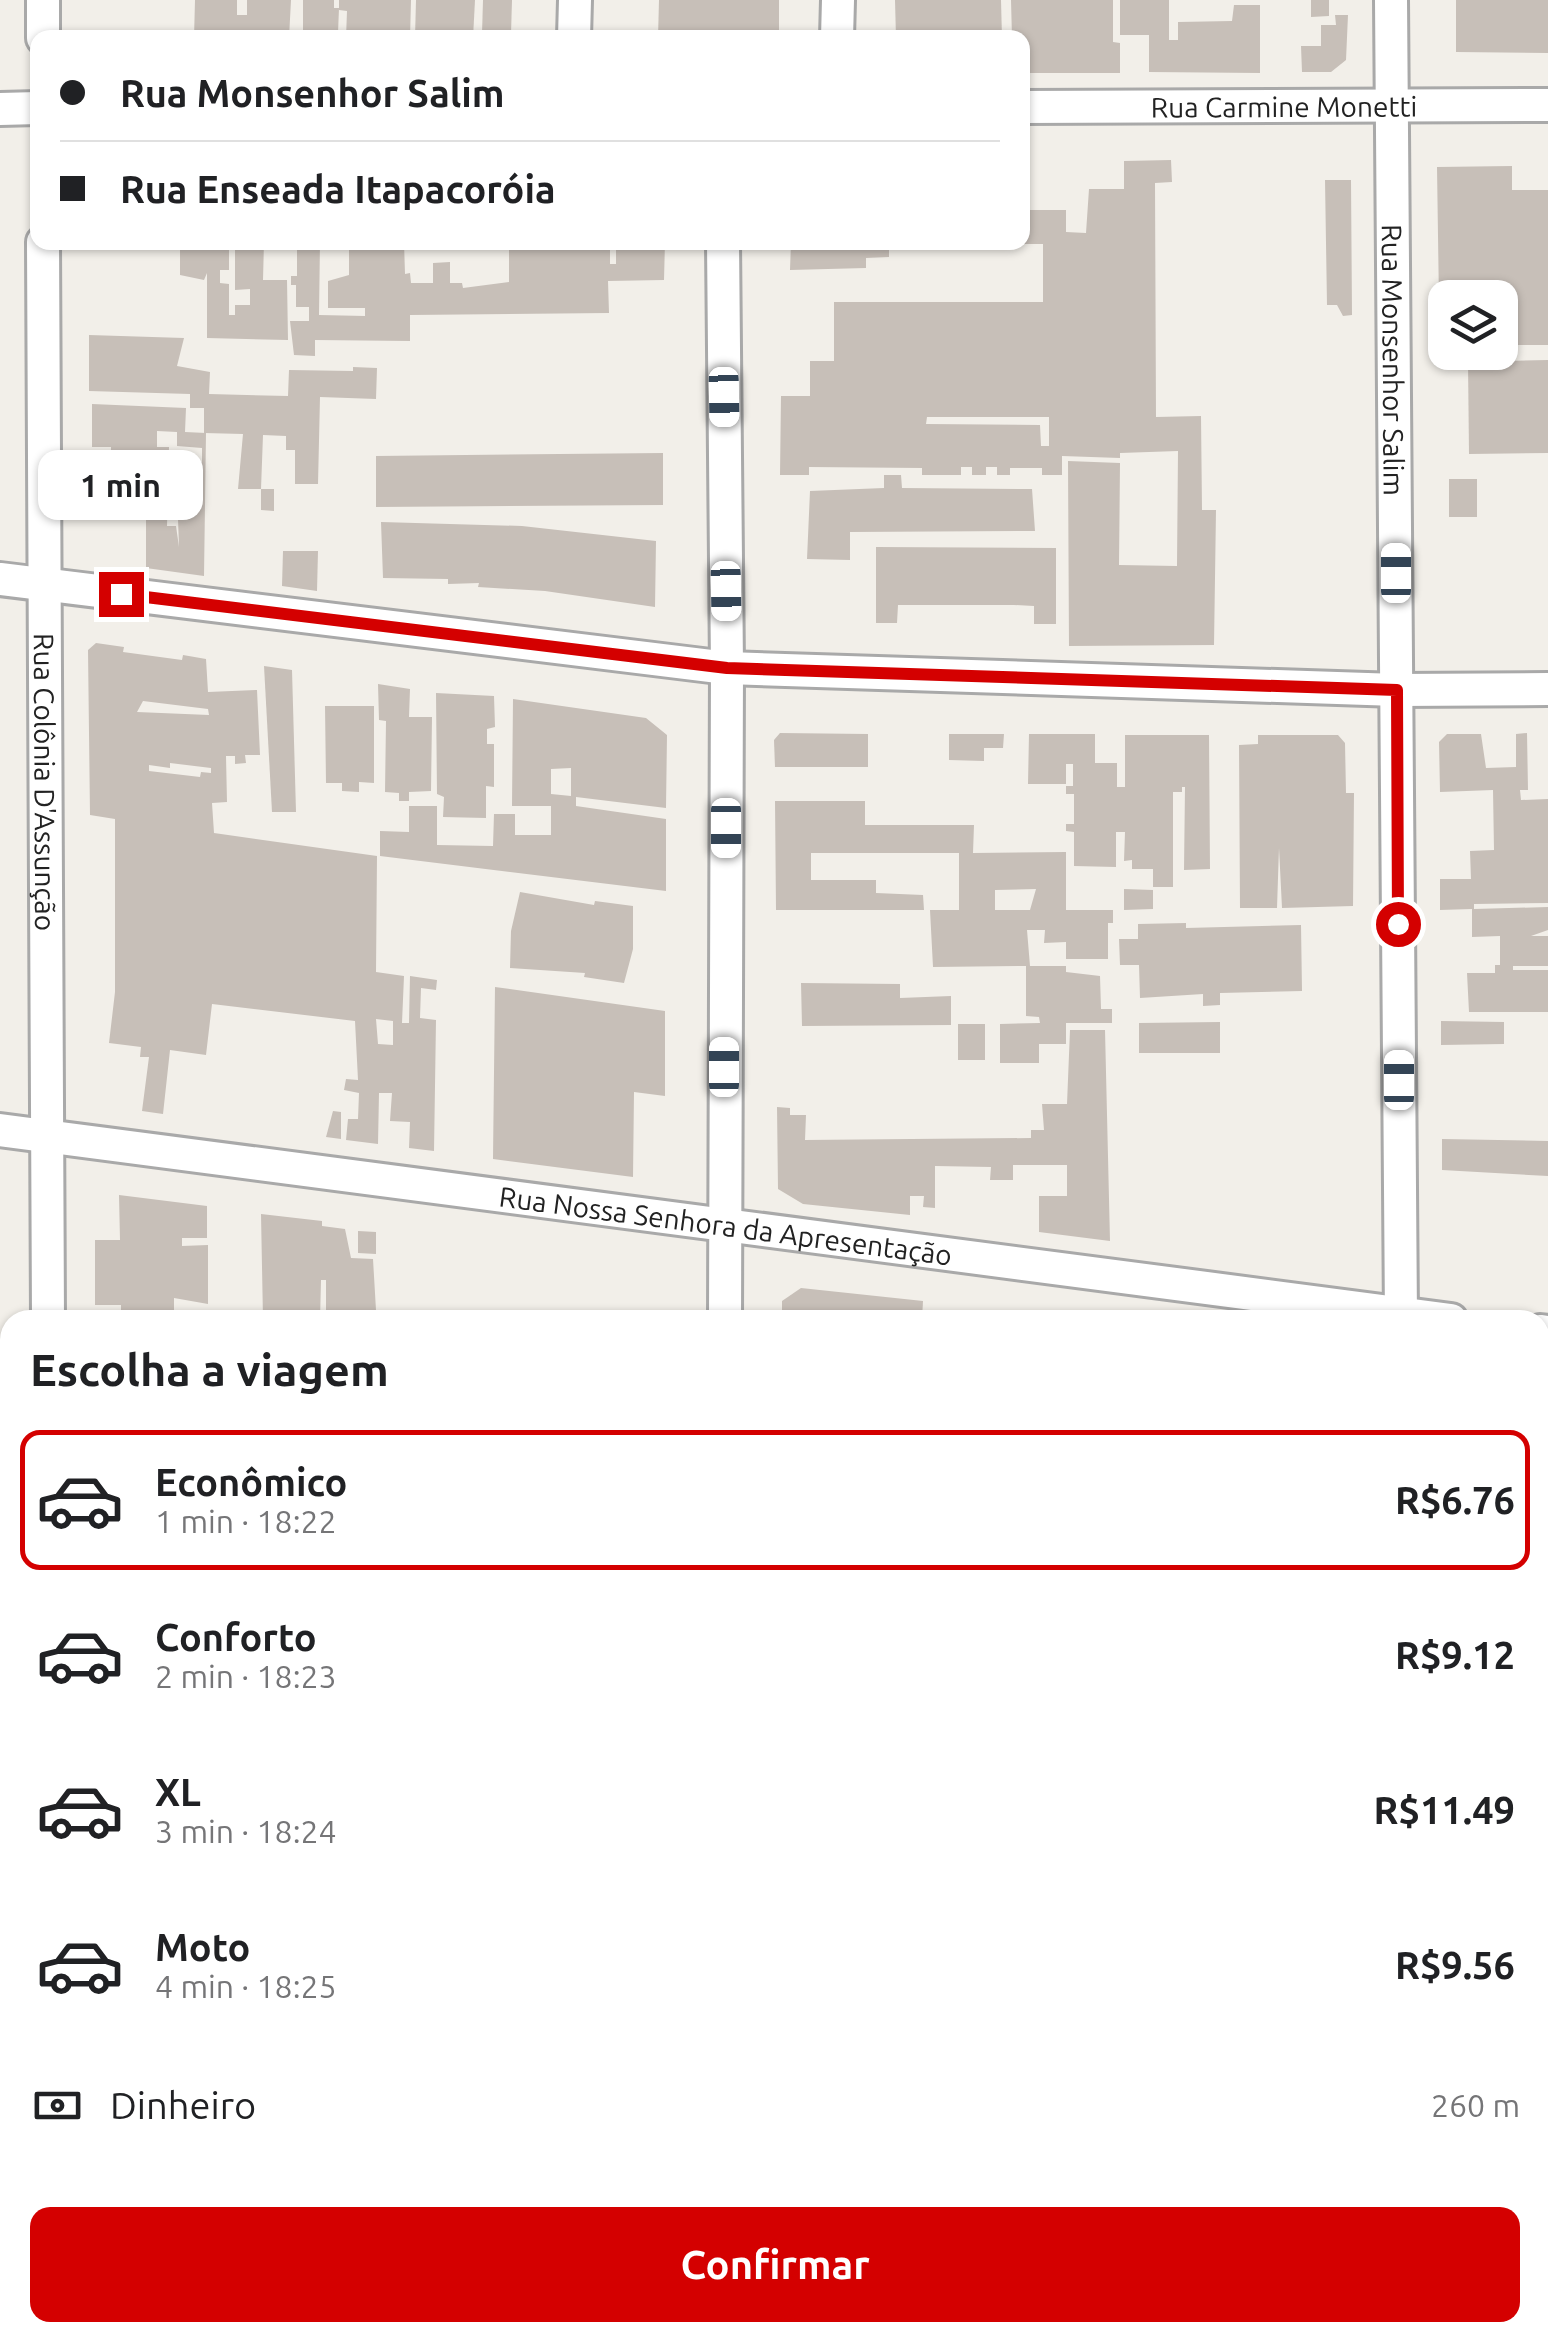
<!DOCTYPE html>
<html lang="pt">
<meta charset="utf-8">
<style>
body{margin:0;font-family:Ubuntu,sans-serif;background:#f6f6f6;color:#202124;height:100vh;display:flex;flex-direction:column;font-size:38px;white-space:nowrap}
*{box-sizing:border-box;margin:0}
p{font-size:32px;color:#757577}
.icon{flex:none;width:55px;height:55px;fill:none;stroke:currentColor;stroke-width:2;stroke-linecap:round;stroke-linejoin:round}
.map{position:relative;flex:1;overflow:hidden}
.side{position:absolute;left:0px;top:1310px;width:1550px;height:1032px;display:flex;flex-direction:column;background:#fff;border-radius:30px 30px 0 0;box-shadow:0 2px 8px #0004}
.side>*{flex:none}
.hud{position:absolute;left:30px;top:30px;width:1000px;height:220px;border-radius:20px;box-shadow:0 2px 8px #0004;display:grid;align-content:center;height:220px;padding:0 30px;background:#fff}
.controls{position:absolute;left:1428px;top:280px;display:grid;gap:20px}
.controls a{display:grid;place-items:center;width:90px;height:90px;border-radius:20px;background:#fff;box-shadow:0 2px 8px #0004;font-size:50px}
.end{position:absolute;width:45px;height:45px;margin:-22px;border:12px solid #d40000;background:#fff;box-shadow:0 0 0 5px #fff}
.from{border-radius:50%}
.bubble{position:absolute;height:70px;border-radius:20px;background:#fff;box-shadow:0 2px 8px #0004;font-size:32px;font-weight:700;line-height:70px;text-align:center}
.car{position:absolute;width:30px;height:60px;margin:-30px -15px;border-radius:12px;box-shadow:0 0 8px 2px #0007;background:linear-gradient(#fff 24%,#345 0 40%,#fff 0 76%,#345 0 86%,#fff 0)}
.hud b{display:flex;align-items:center;gap:35px;height:95px;font-size:38px}
.hud b+b{border-top:2px solid #e0e0e0}
.hud i{width:25px;height:25px;background:#202124}
ul{padding:0;list-style:none}
li{display:flex;align-items:center;gap:30px;height:140px;margin:0 20px 15px;padding:0 10px;border:5px solid transparent;border-radius:20px}
li div{flex:1}
li b{display:block;font-size:38px}
li em{font-style:normal;font-weight:700}
li.current{border-color:#d40000}
li>.icon{width:90px;height:90px;stroke-width:1.5}
h2{padding:0 30px;font-size:45px;line-height:120px}
.pay{display:flex;align-items:center;gap:25px;height:110px;padding:0 30px;font-size:38px}
.pay p{margin-inline-start:auto}
.cta{display:flex;gap:20px;margin-top:auto;padding:20px 30px}
.cta a{flex:1;height:115px;border-radius:20px;background:#d40000;color:#fff;font-size:40px;font-weight:700;line-height:115px;text-align:center}
.map>svg:first-child{display:block}
.building{fill:#c7bfb8;fill-rule:evenodd}
.lines{fill:none;stroke-linecap:round;stroke-linejoin:round}
.service-casing{stroke:#a9a9a9;stroke-width:20}
.minor-casing{stroke:#a9a9a9;stroke-width:38}
.primary-casing{stroke:#a06b00;stroke-width:55}
.service{stroke:#fff;stroke-width:15}
.minor{stroke:#fff;stroke-width:32}
.primary{stroke:#fcd6a4;stroke-width:50}
.route{stroke:#d40000;stroke-width:12}
.labels{text-anchor:middle;dominant-baseline:central;stroke-width:10;stroke-linejoin:round;paint-order:stroke}
.street-label{font-size:28px;fill:#222;stroke:#fff}
</style>
<div class="map">
<svg width="1548" height="2342" viewBox="0 0 1548 2342">
<rect width="100%" height="100%" fill="#f2efe9"/>
<!-- building -->
<g class="building">
<polygon points="195,0 237,0 237,15 247,15 247,0 291,0 289,38 246,38 246,32 238,32 238,38 194,38"/>
<polygon points="303,0 334,0 334,8 339,8 338,33 329,32 329,38 303,38"/>
<polygon points="339,0 411,0 410,38 381,38 381,31 374,31 375,38 346,38 347,11 339,10"/>
<polygon points="416,0 475,0 473,38 415,38"/>
<polygon points="483,0 512,0 511,34 482,34"/>
<polygon points="659,0 779,0 779,38 658,38"/>
<polygon points="895,0 1001,0 1002,38 896,38"/>
<polygon points="1011,0 1113,0 1113,42 1120,43 1120,73 1022,73 1022,38 1012,38"/>
<polygon points="1120,0 1169,0 1169,40 1178,40 1178,22 1232,21 1234,5 1260,5 1260,73 1149,72 1149,35 1120,35"/>
<polygon points="1311,0 1329,0 1329,16 1311,17"/>
<polygon points="1456,0 1548,0 1548,53 1456,52"/>
<polygon points="1335,15 1348,15 1346,60 1331,72 1302,72 1301,46 1321,46 1321,25 1336,25"/>
<path d="M1171 160 1172 182 1155 183 1156 417 1201 416 1202 510H1216L1214 645 1069 646 1068 461 1120 463 1119 565 1177 566 1178 451 1120 453V458L1062 456V475H1042V468H1010V475H997V467H986V475H972V467H961V475H922V468L809 467V475H780L781 396H810V361H834V302H1043V244H1022V210H1066V232L1086 233 1089 189H1124V161ZM927 417H1049V446H1041L1040 425 926 424Z"/>
<polygon points="1512,166 1512,190 1548,190 1548,345 1502,345 1500,298 1445,298 1445,303 1439,303 1437,167"/>
<polygon points="1325,180 1351,180 1352,315 1343,316 1337,305 1327,305"/>
<polygon points="180,242 229,242 229,270 220,270 220,283 229,284 229,315 235,315 235,305 250,305 250,289 235,290 235,242 264,242 263,280 287,280 288,340 207,338 207,273 204,280 180,275"/>
<polygon points="297,242 320,242 319,315 365,316 365,308 328,308 328,281 349,275 349,242 404,242 405,274 410,273 411,283 433,283 433,263 450,262 450,283 462,283 463,288 509,282 509,242 610,242 610,264 616,264 616,242 665,242 664,280 608,281 609,313 410,315 410,341 315,340 315,356 294,355 290,321 309,321 309,307 296,307 296,285 291,285 291,276 297,276"/>
<polygon points="791,242 889,242 889,257 866,258 866,268 790,270"/>
<polygon points="89,335 184,338 177,366 210,372 209,394 288,396 289,370 353,371 353,367 377,368 376,399 320,397 318,484 295,484 295,450 286,450 286,436 263,435 261,489 238,489 243,434 204,433 204,408 190,408 190,394 89,391"/>
<polygon points="1548,360 1548,453 1469,454 1468,362"/>
<path d="M92 404 186 408 185 432 206 433 204 576 146 568V519L86 518V500H110L111 447H92ZM157 431 177 432V446L202 448V462H176L179 547 176 526H167L169 447H157Z"/>
<polygon points="663,453 663,505 376,507 376,456"/>
<polygon points="884,475 901,475 902,488 1032,489 1035,531 850,532 850,560 807,559 810,491 884,488"/>
<rect x="1449" y="479" width="28" height="38"/>
<polygon points="261,489 274,489 274,511 261,510"/>
<polygon points="381,522 522,526 656,541 655,607 545,591 478,587 479,583 448,584 448,579 383,578"/>
<polygon points="876,547 1056,548 1056,624 1034,624 1034,606 1014,605 898,605 897,623 876,623"/>
<polygon points="283,551 318,551 317,591 282,586"/>
<path d="M96 643 124 647 123 652 182 660 183 655 206 659 208 692 257 690 260 755H245L246 763 235 764V756H226L227 802 212 803 214 833 377 856 376 972 404 976 402 1023H409L410 976 437 980 436 990 421 988 420 1018 436 1020 434 1151 409 1148 410 1122 390 1121 392 1093H379L378 1144 346 1140 348 1119H358L359 1093 344 1090 346 1079 358 1080 355 1021 212 1004 206 1055 170 1050 163 1114 142 1111 149 1057H140L141 1047 109 1043 115 992V819L90 815 88 650ZM143 701 208 709 209 715 137 712ZM170 763 211 768V773L201 772 200 777 149 771V765L170 768ZM376 1019 393 1021V1045L378 1044Z"/>
<polygon points="264,666 292,670 296,812 272,812"/>
<polygon points="378,684 410,689 409,717 432,717 431,791 409,792 409,801 399,801 399,793 385,792 386,721 379,720"/>
<polygon points="436,693 494,696 495,727 487,729 487,744 494,744 494,787 486,786 486,818 443,817 444,797 437,794"/>
<path d="M513 699 646 718 667 735 666 808 576 797V806L666 819V891L380 856V831L409 832V806H437V845L493 846 494 814H515V835H551V806H512ZM571 768V796L551 794V769Z"/>
<polygon points="325,706 374,706 374,783 359,782 359,792 342,791 342,783 326,783"/>
<polygon points="780,733 868,734 868,767 775,767 774,740"/>
<polygon points="1527,733 1528,790 1520,790 1521,800 1548,799 1548,903 1474,904 1474,909 1548,907 1548,930 1531,936 1548,936 1548,966 1513,966 1513,970 1548,970 1548,1012 1469,1012 1467,973 1495,973 1495,965 1500,965 1500,936 1472,937 1472,909 1440,910 1440,879 1471,879 1470,851 1494,850 1493,790 1440,792 1439,742 1447,734 1481,734 1486,768 1516,767 1516,734"/>
<polygon points="949,734 1004,734 1003,748 984,748 984,761 949,760"/>
<polygon points="1029,734 1095,734 1095,763 1117,763 1117,787 1125,787 1125,735 1209,735 1210,869 1184,870 1185,787 1182,787 1182,792 1173,792 1173,887 1153,887 1153,869 1132,869 1132,860 1124,861 1125,832 1116,832 1116,867 1074,866 1074,832 1066,831 1066,824 1074,824 1074,794 1066,794 1066,786 1073,786 1073,764 1066,764 1066,784 1028,784"/>
<polygon points="1258,735 1338,735 1345,743 1346,793 1354,793 1353,906 1282,908 1279,848 1277,908 1240,908 1239,745 1258,744"/>
<path d="M775 801H865V825H974L973 853 1066 852V910H1113V923H1108V959H1066V942L1044 943 1045 930H1027L1030 966H1066V972L1100 976 1101 1009H1112V1023H1066V1044H1039V1063H1000V1024L1040 1023 1039 1017 1026 1016V966L933 967 930 910H959V853H811V880H876V893L923 895 924 910H776ZM1036 889 1030 910H995V890Z"/>
<polygon points="1124,889 1153,890 1153,909 1124,910"/>
<polygon points="520,892 594,905 595,901 633,906 633,949 624,983 584,977 585,973 510,968 511,931"/>
<polygon points="1186,923 1186,928 1301,925 1302,991 1220,993 1220,1005 1203,1006 1203,994 1140,998 1139,965 1120,965 1119,939 1138,939 1138,924"/>
<polygon points="801,983 900,984 900,998 951,996 951,1025 802,1026"/>
<polygon points="495,987 665,1011 665,1096 634,1092 633,1177 493,1159"/>
<polygon points="1441,1021 1504,1022 1504,1044 1441,1045"/>
<polygon points="1220,1022 1220,1053 1139,1053 1139,1023"/>
<rect x="958" y="1024" width="27" height="36"/>
<polygon points="1070,1030 1105,1030 1110,1241 1039,1232 1039,1196 1067,1196 1067,1165 1013,1165 1013,1180 990,1180 991,1167 935,1166 935,1208 923,1207 924,1196 910,1196 910,1215 803,1204 778,1189 777,1107 790,1108 790,1115 806,1115 805,1140 1031,1138 1031,1130 1044,1130 1042,1104 1067,1104"/>
<polygon points="333,1111 341,1112 341,1139 326,1137"/>
<polygon points="1442,1139 1548,1141 1548,1176 1442,1170"/>
<polygon points="119,1195 207,1206 207,1238 182,1238 182,1246 208,1245 208,1304 174,1298 174,1311 255,1312 255,1320 121,1320 121,1305 95,1305 95,1240 120,1240"/>
<polygon points="261,1214 322,1221 322,1226 345,1229 351,1258 373,1259 376,1310 373,1320 326,1320 326,1280 321,1280 320,1320 263,1319"/>
<polygon points="358,1231 376,1232 376,1254 358,1253"/>
<polygon points="801,1288 923,1301 922,1320 782,1320 782,1301"/>
<polygon points="997,1310 1051,1318 1051,1320 997,1320"/>
<polygon points="1540,1389 1548,1390 1548,1573 1540,1573"/>
<polygon points="1546,1753 1548,1754 1548,1848 1540,1847"/>
<polygon points="1540,2121 1548,2122 1548,2342 1440,2342 1440,2332 1540,2332"/>
</g>
<g class="lines">
<defs>
<g id="service">
<polyline points="0,1503 10,1503"/>
<polyline points="1092,2342 1092,2332"/>
</g>
<g id="minor">
<path id="s1" d="M1391 0 1401 1320"/>
<polyline points="43,38 43,0"/>
<polyline points="574,38 575,0"/>
<polyline points="837,38 838,0"/>
<path id="s2" d="M1022 107 1548 105"/>
<polyline points="0,109 38,108"/>
<path id="s3" d="M43 242 48 1320"/>
<polyline points="723,242 727,668 725,1320"/>
<polyline points="0,579 727,668 1397,690 1548,689"/>
<path id="s4" d="M0 1130 1451 1320"/>
<polyline points="1540,1331 1548,1332"/>
<polyline points="0,1684 10,1685"/>
<polyline points="1540,1904 1548,1905"/>
<polyline points="50,2332 50,2342"/>
<polyline points="724,2342 724,2332"/>
<polyline points="1398,2342 1398,2332"/>
</g>
<g id="primary">
<polyline points="0,2241 10,2242"/>
<polyline points="0,2280 10,2281"/>
<polyline points="482,2332 547,2342"/>
<polyline points="749,2332 830,2342"/>
</g>
</defs>
<!-- service casing -->
<use href="#service" class="service-casing"/>
<!-- minor casing -->
<use href="#minor" class="minor-casing"/>
<!-- primary casing -->
<use href="#primary" class="primary-casing"/>
<!-- service -->
<use href="#service" class="service"/>
<!-- minor -->
<use href="#minor" class="minor"/>
<!-- primary -->
<use href="#primary" class="primary"/>
</g>
<g class="lines">
<!-- route -->
<polyline class="route" points="121,594 727,668 1397,690 1398,924"/>
</g>
<g class="labels">
<!-- street labels -->
<g class="street-label">
<text stroke="none"><textPath href="#s2" startOffset="262">Rua Carmine Monetti</textPath></text>
<text stroke="none"><textPath href="#s1" startOffset="360">Rua Monsenhor Salim</textPath></text>
<text stroke="none"><textPath href="#s3" startOffset="540">Rua Colônia D'Assunção</textPath></text>
<text stroke="none"><textPath href="#s4" startOffset="732">Rua Nossa Senhora da Apresentação</textPath></text>
</g>
</g>
</svg>
<div class="controls">
<a><svg class="icon" aria-label="layers" viewBox="0 0 24 24"><path d="M12 4l9 5-9 5-9-5zM3 14l9 5 9-5"/></svg></a>
</div>
<i class="end from" style="left:1398px;top:924px"></i>
<i class="end" style="left:121px;top:594px"></i>
<div class="bubble" style="left:38px;top:450px;width:165px">1 min</div>
<i class="car" style="left:724px;top:397px;rotate:179deg"></i>
<i class="car" style="left:1396px;top:573px;rotate:0deg"></i>
<i class="car" style="left:726px;top:591px;rotate:179deg"></i>
<i class="car" style="left:726px;top:828px;rotate:180deg"></i>
<i class="car" style="left:724px;top:1067px;rotate:0deg"></i>
<i class="car" style="left:1399px;top:1080px;rotate:0deg"></i>
<div class="hud">
<b><i class="from"></i>Rua Monsenhor Salim</b>
<b><i></i>Rua Enseada Itapacoróia</b>
</div>
<section class="side">
<h2>Escolha a viagem</h2>
<ul>
<li class="current"><svg class="icon" aria-label="car" viewBox="0 0 24 24"><path d="M5 17H2v-5l4-1 3-4h7l3 4 3 1v5h-3M9 17h6M6 11h13"/><circle cx="7" cy="17" r="2"/><circle cx="17" cy="17" r="2"/></svg><div><b>Econômico</b><p>1 min · 18:22</p></div><em>R$6.76</em></li>
<li><svg class="icon" aria-label="car" viewBox="0 0 24 24"><path d="M5 17H2v-5l4-1 3-4h7l3 4 3 1v5h-3M9 17h6M6 11h13"/><circle cx="7" cy="17" r="2"/><circle cx="17" cy="17" r="2"/></svg><div><b>Conforto</b><p>2 min · 18:23</p></div><em>R$9.12</em></li>
<li><svg class="icon" aria-label="car" viewBox="0 0 24 24"><path d="M5 17H2v-5l4-1 3-4h7l3 4 3 1v5h-3M9 17h6M6 11h13"/><circle cx="7" cy="17" r="2"/><circle cx="17" cy="17" r="2"/></svg><div><b>XL</b><p>3 min · 18:24</p></div><em>R$11.49</em></li>
<li><svg class="icon" aria-label="car" viewBox="0 0 24 24"><path d="M5 17H2v-5l4-1 3-4h7l3 4 3 1v5h-3M9 17h6M6 11h13"/><circle cx="7" cy="17" r="2"/><circle cx="17" cy="17" r="2"/></svg><div><b>Moto</b><p>4 min · 18:25</p></div><em>R$9.56</em></li>
</ul>
<div class="pay"><svg class="icon" aria-label="cash" viewBox="0 0 24 24"><path d="M3 7h18v10H3z"/><circle cx="12" cy="12" r="2"/></svg>Dinheiro<p>260 m</p></div>
<div class="cta"><a>Confirmar</a></div>
</section>
</div>
